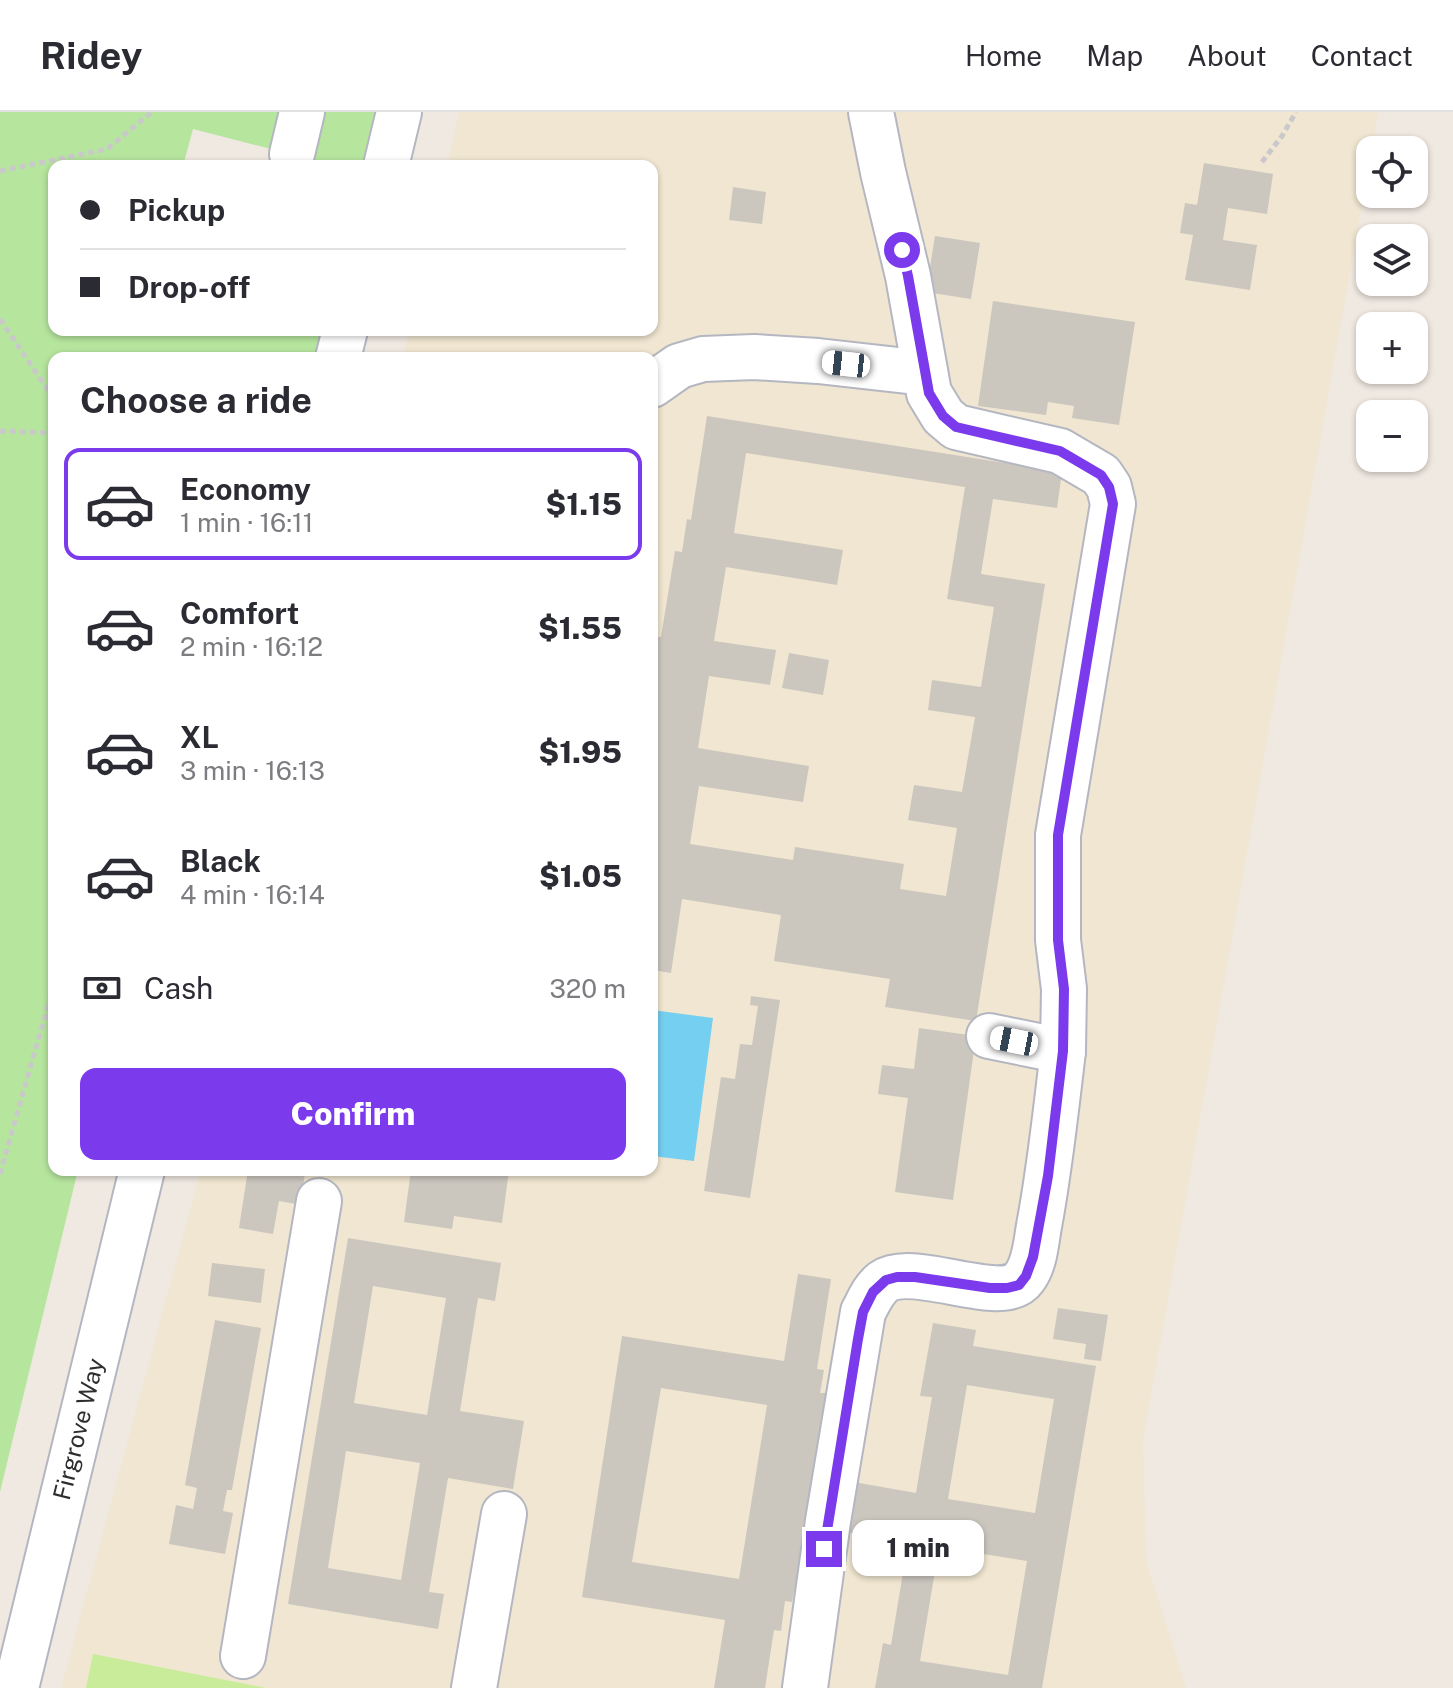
<!DOCTYPE html>
<meta charset="utf-8">
<style>
body{margin:0;font-family:"Public Sans",sans-serif;background:#f2f2f3;color:#2b2b33;height:100vh;display:flex;flex-direction:column;font-size:30px;white-space:nowrap}
*{box-sizing:border-box;margin:0}
p{font-size:26px;color:#7c7c81}
.icon{flex:none;width:44px;height:44px;fill:none;stroke:currentColor;stroke-width:2;stroke-linecap:round;stroke-linejoin:round}
.map{position:relative;flex:1;overflow:hidden}
.side{position:absolute;left:48px;top:240px;width:610px;height:824px;display:flex;flex-direction:column;background:#fff;border-radius:16px;box-shadow:0 2px 6px #0004}
.side>*{flex:none}
.hud{position:absolute;left:48px;top:48px;width:610px;height:176px;border-radius:16px;box-shadow:0 2px 6px #0004;display:grid;align-content:center;height:176px;padding:0 32px;background:#fff}
.tools{position:absolute;left:1356px;top:24px;display:grid;gap:16px}
.tools a{display:grid;place-items:center;width:72px;height:72px;border-radius:16px;background:#fff;box-shadow:0 2px 6px #0004;font-size:40px}
.end{position:absolute;width:36px;height:36px;margin:-18px;border:10px solid #7c3aed;background:#fff;box-shadow:0 0 0 4px #fff}
.from{border-radius:50%}
.bubble{position:absolute;height:56px;border-radius:16px;background:#fff;box-shadow:0 2px 6px #0004;font-size:26px;font-weight:800;line-height:56px;text-align:center}
.car{position:absolute;width:24px;height:48px;margin:-24px -12px;border-radius:10px;box-shadow:0 0 6px 2px #0007;background:linear-gradient(#fff 24%,#345 0 40%,#fff 0 76%,#345 0 86%,#fff 0)}
.hud b{display:flex;align-items:center;gap:28px;height:76px;font-size:30px}
.hud b+b{border-top:2px solid #e1e1e2}
.hud i{width:20px;height:20px;background:#2b2b33}
ul{padding:0;list-style:none}
li{display:flex;align-items:center;gap:24px;height:112px;margin:0 16px 12px;padding:0 16px;border:4px solid transparent;border-radius:16px}
li div{flex:1}
li b{display:block;font-size:30px}
li em{font-style:normal;font-weight:800}
li.on{border-color:#7c3aed}
li>.icon{width:72px;height:72px;stroke-width:1.5}
h2{padding:0 32px;font-size:36px;line-height:96px}
.pay{display:flex;align-items:center;gap:20px;height:88px;padding:0 32px;font-size:30px}
.pay p{margin-inline-start:auto}
.button{display:flex;gap:16px;margin-top:auto;padding:16px 32px}
.button a{flex:1;height:92px;border-radius:16px;background:#7c3aed;color:#fff;font-size:32px;font-weight:800;line-height:92px;text-align:center}
header{display:flex;align-items:center;gap:48px;box-sizing:border-box;height:112px;padding:0 40px;background:#fff;border-bottom:2px solid #e1e1e2}
header strong{font-size:38px}
nav{display:flex;gap:44px;margin-inline-start:auto;font-size:28px}
.map>svg:first-child{display:block}
.education{fill:#f0e6d1}
.green{fill:#b6e59e}
.pitch{fill:#c9ec9a}
.water{fill:#75cff0}
.building{fill:#cbc7bf;fill-rule:evenodd}
.lines{fill:none;stroke-linecap:round;stroke-linejoin:round}
.minor-casing{stroke:#b4b7c1;stroke-width:48}
.path{stroke:#c9c9c9;stroke-width:5;stroke-dasharray:6 4;stroke-linecap:butt}
.minor{stroke:#fff;stroke-width:44}
.route{stroke:#7c3aed;stroke-width:10}
.labels{text-anchor:middle;dominant-baseline:central;stroke-width:8;stroke-linejoin:round;paint-order:stroke}
.street-label{font-size:24px;fill:#2e2e2e;stroke:#fff}
</style>
<header>
<strong>Ridey</strong>
<nav><a>Home</a><a>Map</a><a>About</a><a>Contact</a></nav>
</header>
<div class="map">
<svg width="1453" height="1576" viewBox="0 0 1453 1576">
<rect width="100%" height="100%" fill="#efe9e1"/>
<!-- education -->
<polygon class="education" points="459,0 1378,0 1372,38 1370,38 1370,47 1143,1328 1146,1448 1186,1576 61,1576 201,1058 652,1058 652,246 403,246 410,218 652,218 652,54 447,54"/>
<!-- green -->
<g class="green">
<polygon points="0,0 284,0 275,38 193,17 183,54 54,54 54,218 325,218 318,246 54,246 54,1058 78,1058 0,1380"/>
<polygon points="319,0 378,0 364,54 306,54"/>
</g>
<!-- pitch -->
<polygon class="pitch" points="93,1542 266,1576 86,1576"/>
<!-- water -->
<polygon class="water" points="652,898 713,906 694,1049 652,1044"/>
<!-- building -->
<g class="building">
<polygon points="1204,51 1273,62 1267,102 1228,96 1223,128 1257,133 1250,178 1185,168 1193,123 1180,121 1185,91 1197,93"/>
<polygon points="733,75 766,80 762,112 729,108"/>
<polygon points="935,124 980,131 971,187 926,180"/>
<polygon points="993,189 1135,210 1119,313 1072,306 1074,294 1048,290 1046,303 978,294"/>
<path d="M707 304 1062 360 1057 396 993 387 981 462 1045 472 976 909 885 895 890 867 774 849 781 803 682 787 671 861 652 858V643L654 628H652V579L658 540H652V524L661 525 675 439 682 440 687 407 691 408ZM746 341 965 375 947 487 994 495 981 575 932 568 928 598 975 605 962 680 914 673 908 708 957 716 946 784 900 777 904 752 795 735 793 748 690 732 699 674 803 690 809 654 698 636 709 564 770 573 776 538 714 529 726 455 837 473 843 438 734 421Z"/>
<polygon points="789,541 829,548 823,583 782,576"/>
<polygon points="751,884 780,888 750,1086 704,1079 721,965 735,967 740,932 752,933 758,894 750,893"/>
<polygon points="919,916 976,924 953,1088 895,1080 908,986 878,982 882,953 914,957"/>
<polygon points="248,1058 293,1058 305,1060 301,1093 279,1089 273,1122 239,1116"/>
<polygon points="411,1058 509,1058 502,1111 454,1104 452,1117 404,1110"/>
<path d="M348 1126 501 1151 495 1189 478 1186 460 1299 524 1309 513 1377 448 1366 429 1480 444 1482 438 1517 288 1492ZM373 1174 446 1186 427 1303 354 1291ZM346 1339 420 1351 401 1468 328 1456Z"/>
<polygon points="212,1151 265,1157 261,1191 208,1184"/>
<path d="M798 1162 831 1167 817 1257 824 1258 820 1281H826L824 1295 831 1296 802 1481 794 1479 792 1490 785 1489 781 1519 774 1518 765 1576H714L725 1508 582 1485 622 1224 784 1249ZM661 1276 767 1293 739 1467 632 1450Z"/>
<polygon points="1058,1196 1108,1203 1101,1249 1084,1247 1086,1232 1053,1227"/>
<polygon points="215,1208 261,1216 232,1378 227,1378 223,1399 233,1401 225,1442 169,1432 176,1393 193,1397 197,1376 185,1373"/>
<path d="M933 1211 976 1218 973 1234 1096 1254 1042 1576H875L883 1531 891 1533 908 1431 840 1419 848 1369 916 1381 932 1285 920 1284ZM967 1273 1054 1287 1035 1401 948 1387ZM939 1435 1027 1449 1008 1563 920 1549Z"/>
</g>
<g class="lines">
<defs>
<g id="minor">
<polyline points="871,0 883,60 908,164 929,281 943,304 956,315 1060,339 1101,363 1109,375 1113,392 1058,723 1058,828 1064,877 1063,939 989,924"/>
<polyline points="292,42 302,0"/>
<polyline points="386,54 399,0"/>
<polyline points="338,246 345,218"/>
<polyline points="652,273 679,254 703,247 754,245 818,249 925,261"/>
<polyline points="243,1544 319,1089"/>
<polyline points="16,1576 142,1058"/>
<polyline points="474,1576 504,1402"/>
<path d="M805 1576 828 1409 863 1200C869 1189 873 1178 883 1170 914 1148 1002 1196 1024 1166 1035 1152 1036 1131 1039 1114 1050 1056 1056 997 1063 939"/>
</g>
</defs>
<!-- minor casing -->
<use href="#minor" class="minor-casing"/>
<!-- path -->
<g class="path">
<polyline points="1262,50 1282,24 1296,0"/>
<polyline points="0,59 107,37 152,0"/>
<polyline points="0,207 54,287"/>
<polyline points="0,319 54,321"/>
<polyline points="0,1062 54,872"/>
</g>
<!-- minor -->
<use href="#minor" class="minor"/>
</g>
<g class="lines">
<!-- route -->
<polyline class="route" points="824,1437 858,1227 863,1200 873,1180 886,1168 897,1165 915,1165 990,1176 1007,1176 1019,1173 1026,1164 1033,1145 1048,1064 1063,939 1064,877 1058,828 1058,723 1113,392 1109,375 1101,363 1060,339 956,315 943,304 929,281 908,164 902,138"/>
</g>
<g class="labels">
<!-- street labels -->
<g class="street-label">
<text transform="translate(78 1317) rotate(-76)">Firgrove Way</text>
</g>
</g>
</svg>
<div class="tools">
<a><svg class="icon" aria-label="locate" viewBox="0 0 24 24"><circle cx="12" cy="12" r="6"/><path d="M12 2v4M12 18v4M2 12h4M18 12h4"/></svg></a>
<a><svg class="icon" aria-label="layers" viewBox="0 0 24 24"><path d="M12 4l9 5-9 5-9-5zM3 14l9 5 9-5"/></svg></a>
<a>+</a>
<a>−</a>
</div>
<i class="end from" style="left:902px;top:138px"></i>
<i class="end" style="left:824px;top:1437px"></i>
<div class="bubble" style="left:852px;top:1408px;width:132px">1 min</div>
<i class="car" style="left:846px;top:252px;rotate:276deg"></i>
<i class="car" style="left:1014px;top:929px;rotate:281deg"></i>
<div class="hud">
<b><i class="from"></i>Pickup</b>
<b><i></i>Drop-off</b>
</div>
<section class="side">
<h2>Choose a ride</h2>
<ul>
<li class="on"><svg class="icon" aria-label="car" viewBox="0 0 24 24"><path d="M5 17H2v-5l4-1 3-4h7l3 4 3 1v5h-3M9 17h6M6 11h13"/><circle cx="7" cy="17" r="2"/><circle cx="17" cy="17" r="2"/></svg><div><b>Economy</b><p>1 min · 16:11</p></div><em>$1.15</em></li>
<li><svg class="icon" aria-label="car" viewBox="0 0 24 24"><path d="M5 17H2v-5l4-1 3-4h7l3 4 3 1v5h-3M9 17h6M6 11h13"/><circle cx="7" cy="17" r="2"/><circle cx="17" cy="17" r="2"/></svg><div><b>Comfort</b><p>2 min · 16:12</p></div><em>$1.55</em></li>
<li><svg class="icon" aria-label="car" viewBox="0 0 24 24"><path d="M5 17H2v-5l4-1 3-4h7l3 4 3 1v5h-3M9 17h6M6 11h13"/><circle cx="7" cy="17" r="2"/><circle cx="17" cy="17" r="2"/></svg><div><b>XL</b><p>3 min · 16:13</p></div><em>$1.95</em></li>
<li><svg class="icon" aria-label="car" viewBox="0 0 24 24"><path d="M5 17H2v-5l4-1 3-4h7l3 4 3 1v5h-3M9 17h6M6 11h13"/><circle cx="7" cy="17" r="2"/><circle cx="17" cy="17" r="2"/></svg><div><b>Black</b><p>4 min · 16:14</p></div><em>$1.05</em></li>
</ul>
<div class="pay"><svg class="icon" aria-label="cash" viewBox="0 0 24 24"><path d="M3 7h18v10H3z"/><circle cx="12" cy="12" r="2"/></svg>Cash<p>320 m</p></div>
<div class="button"><a>Confirm</a></div>
</section>
</div>
